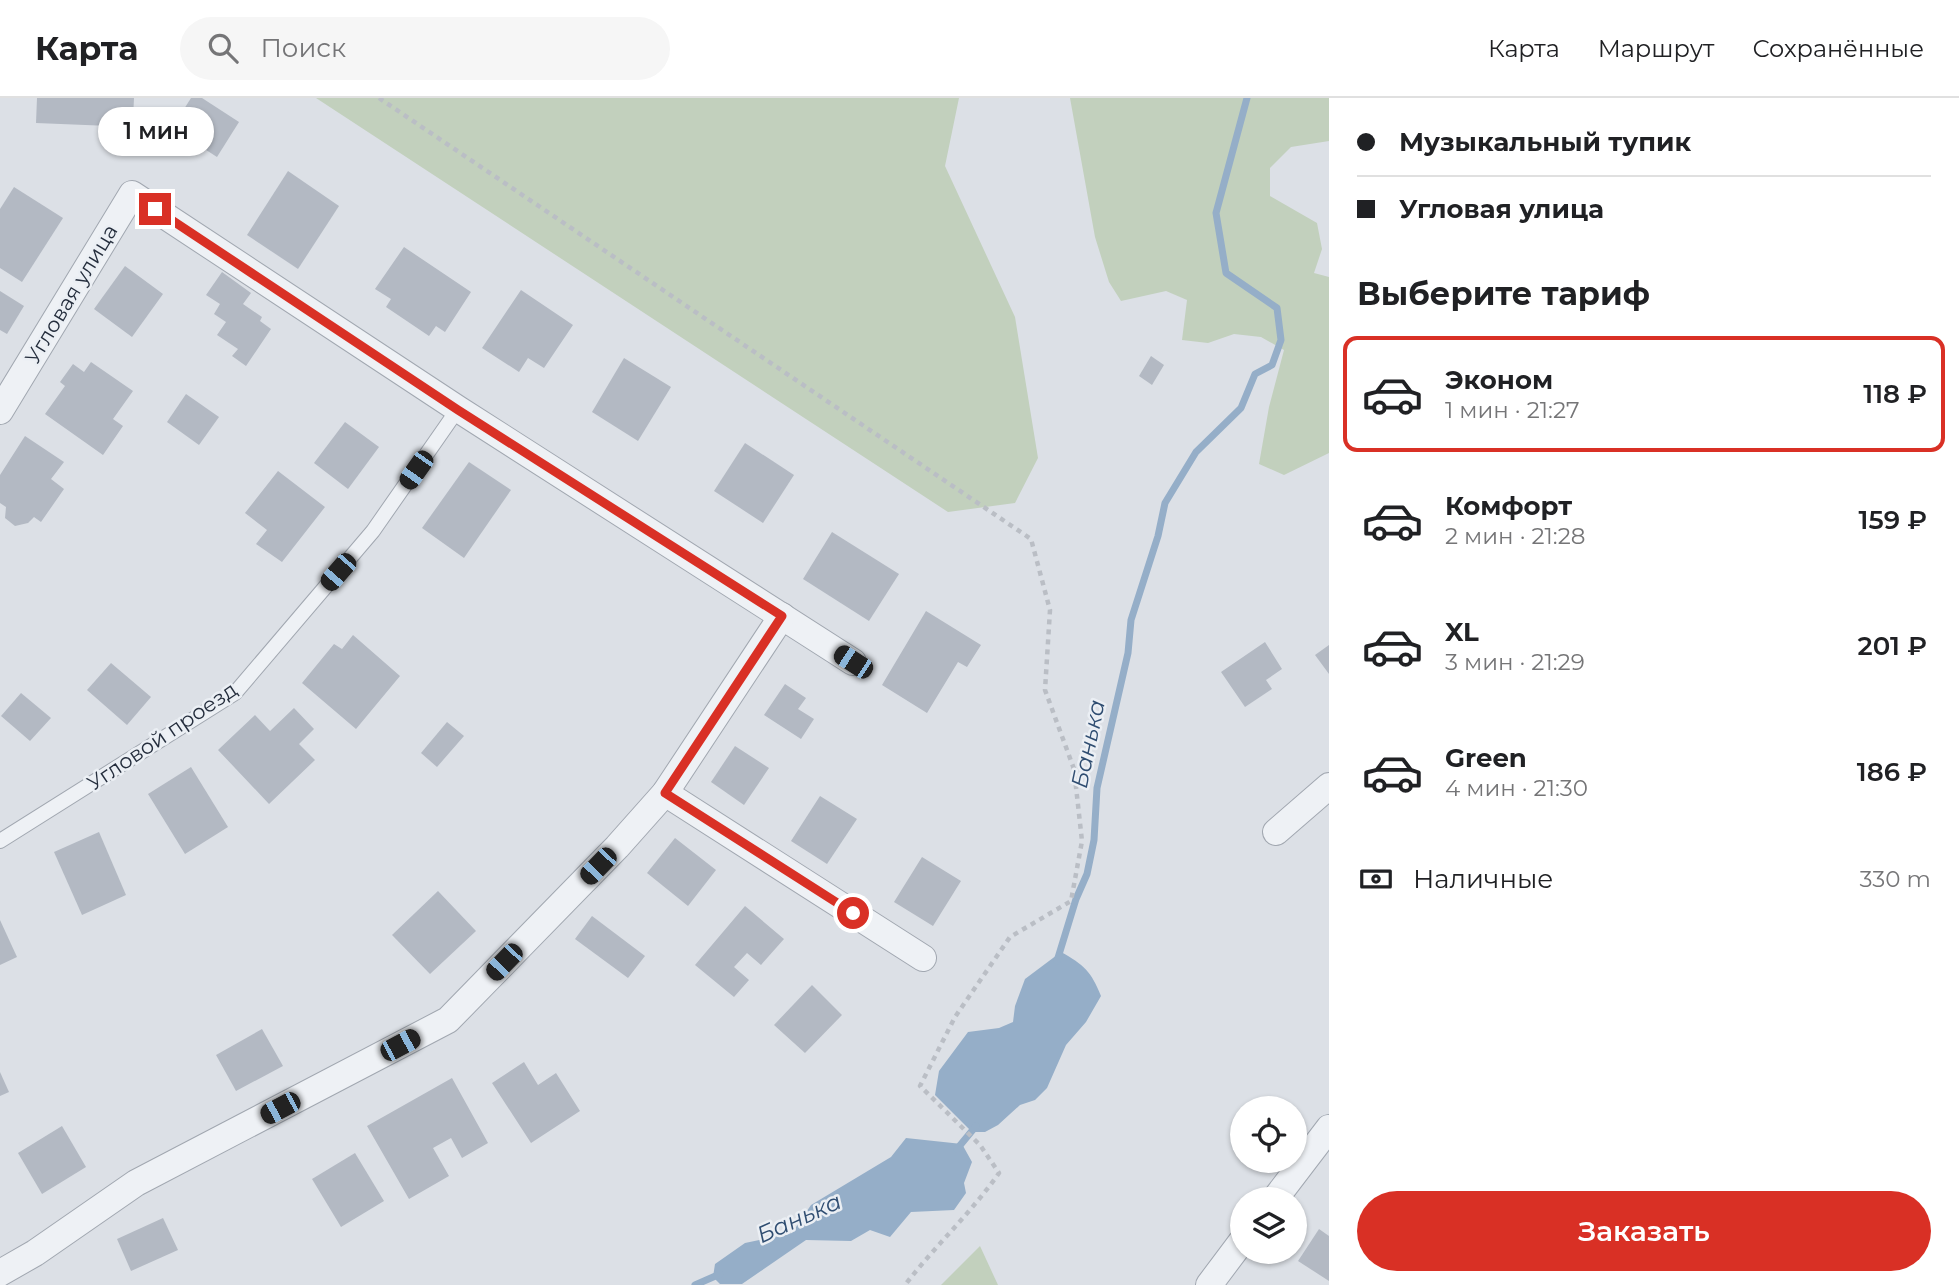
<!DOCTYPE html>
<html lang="ru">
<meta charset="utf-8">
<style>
body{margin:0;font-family:Montserrat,sans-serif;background:#f6f6f6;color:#202124;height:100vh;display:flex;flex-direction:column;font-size:26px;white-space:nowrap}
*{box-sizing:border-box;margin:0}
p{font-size:23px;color:#757577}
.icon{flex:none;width:38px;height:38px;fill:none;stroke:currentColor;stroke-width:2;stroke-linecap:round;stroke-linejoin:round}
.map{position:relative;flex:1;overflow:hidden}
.side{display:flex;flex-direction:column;background:#fff;width:630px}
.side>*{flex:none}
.top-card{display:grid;align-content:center;height:154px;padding:0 28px;background:#fff}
.controls{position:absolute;left:1230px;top:998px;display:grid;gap:14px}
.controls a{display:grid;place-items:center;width:77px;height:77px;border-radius:50%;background:#fff;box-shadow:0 2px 5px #0004;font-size:35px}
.end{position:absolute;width:32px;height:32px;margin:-16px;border:9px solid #d93025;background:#fff;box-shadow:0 0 0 4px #fff}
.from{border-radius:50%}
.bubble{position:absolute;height:49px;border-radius:24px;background:#fff;box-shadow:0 2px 5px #0004;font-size:23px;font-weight:600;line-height:49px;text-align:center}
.car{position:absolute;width:21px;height:42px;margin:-21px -10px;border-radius:9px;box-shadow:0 0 5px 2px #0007;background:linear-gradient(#222 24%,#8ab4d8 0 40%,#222 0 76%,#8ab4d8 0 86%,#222 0)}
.top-card b{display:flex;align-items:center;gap:24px;height:66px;font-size:26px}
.top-card b+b{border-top:2px solid #e0e0e0}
.top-card i{width:18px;height:18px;background:#202124}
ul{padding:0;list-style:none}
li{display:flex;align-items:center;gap:21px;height:116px;margin:0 14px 10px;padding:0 14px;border:4px solid transparent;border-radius:14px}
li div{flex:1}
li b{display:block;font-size:26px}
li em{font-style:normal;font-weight:600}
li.current{border-color:#d93025}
li>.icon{width:63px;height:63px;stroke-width:1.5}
h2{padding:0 28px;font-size:32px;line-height:84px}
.pay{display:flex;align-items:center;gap:18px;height:77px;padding:0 28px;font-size:26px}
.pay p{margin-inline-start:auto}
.primary-button{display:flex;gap:14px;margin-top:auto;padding:14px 28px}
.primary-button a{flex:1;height:80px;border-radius:42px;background:#d93025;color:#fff;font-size:28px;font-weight:600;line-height:80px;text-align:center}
header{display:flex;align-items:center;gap:42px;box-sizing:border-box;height:98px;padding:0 35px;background:#fff;border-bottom:2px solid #e0e0e0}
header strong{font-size:33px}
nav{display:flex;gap:38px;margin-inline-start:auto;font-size:24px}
.search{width:490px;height:63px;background:#f6f6f6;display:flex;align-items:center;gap:18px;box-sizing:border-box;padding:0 24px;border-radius:38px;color:#757577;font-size:26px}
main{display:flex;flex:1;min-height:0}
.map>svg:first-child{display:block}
.green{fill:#c2d0bd}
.water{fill:#95aec8}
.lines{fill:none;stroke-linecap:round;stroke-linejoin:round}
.stream{stroke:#95aec8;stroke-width:7}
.building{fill:#b3b9c3}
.service-casing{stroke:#a1a7b0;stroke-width:16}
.minor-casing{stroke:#a1a7b0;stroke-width:28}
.path{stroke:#babec5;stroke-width:4.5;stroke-dasharray:5 5;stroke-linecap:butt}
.service{stroke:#eef1f5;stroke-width:14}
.minor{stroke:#eef1f5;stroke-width:26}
.route{stroke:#d93025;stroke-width:9}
.labels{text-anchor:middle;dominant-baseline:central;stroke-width:5;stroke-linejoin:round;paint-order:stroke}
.street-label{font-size:21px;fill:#252e3d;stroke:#ebeff4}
.water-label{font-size:23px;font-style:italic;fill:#2f4d71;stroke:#ebeff4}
</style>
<header>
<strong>Карта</strong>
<div class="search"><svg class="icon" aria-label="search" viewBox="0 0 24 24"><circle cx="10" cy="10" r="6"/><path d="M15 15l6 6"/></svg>Поиск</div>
<nav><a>Карта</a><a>Маршрут</a><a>Сохранённые</a></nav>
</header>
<main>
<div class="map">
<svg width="1329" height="1187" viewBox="0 0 1329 1187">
<rect width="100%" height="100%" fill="#dce0e6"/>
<!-- green -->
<g class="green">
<polygon points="316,0 959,0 945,68 1015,219 1038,360 1015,405 948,414"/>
<polygon points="1070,0 1329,0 1329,43 1291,49 1270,70 1270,98 1317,125 1322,151 1314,175 1329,179 1329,355 1284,377 1259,366 1269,309 1284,252 1261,239 1234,236 1208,245 1182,242 1187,202 1166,193 1121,203 1109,184 1095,139"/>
<polygon points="980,1148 998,1187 941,1187"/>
</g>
<!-- water -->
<g class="water">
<path d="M1061 854C1084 867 1091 873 1101 898L1086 924 1066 947 1047 990 1035 1002 1020 1007 998 1027 985 1034H972L935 997 939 973 968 934 999 930 1013 924 1015 908 1025 881Z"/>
<polygon points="906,1040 962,1046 972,1064 964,1085 966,1095 954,1112 911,1114 890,1139 870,1132 851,1143 806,1142 742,1186 720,1186 713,1179 715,1166 745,1145 792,1135 811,1107 891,1059"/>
</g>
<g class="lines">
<!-- stream -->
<g class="stream">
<polyline points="1057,863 1076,801 1087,776 1094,742 1097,690 1128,555 1131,522 1158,438 1165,405 1196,354 1241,310 1255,276 1272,267 1281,242 1277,210 1226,175 1216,115 1247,0"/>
<polyline points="957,1051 976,1028"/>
<polyline points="695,1187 720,1176"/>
</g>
</g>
<!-- building -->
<g class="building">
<polygon points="37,0 134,0 133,21 111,20 110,28 36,25"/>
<polygon points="191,0 202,0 239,24 217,59 172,30"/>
<polygon points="288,73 339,108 298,171 247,137"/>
<polygon points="14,89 63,120 22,184 0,170 0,111"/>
<polygon points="404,149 471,194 445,234 436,228 429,238 386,209 391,201 375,191"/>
<polygon points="125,168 163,196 132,239 94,211"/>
<polygon points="222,174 251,195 243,206 262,219 260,223 271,231 246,268 232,258 238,251 217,237 226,224 214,216 220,206 206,197"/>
<polygon points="521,192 573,227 544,270 528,260 519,274 482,250"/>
<polygon points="0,193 24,208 7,236 0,232"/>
<polygon points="1151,258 1164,267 1152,287 1139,278"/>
<polygon points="624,260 671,289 638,343 592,314"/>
<polygon points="91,264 133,293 113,321 123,328 103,357 45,316 65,288 60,284 73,266 84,274"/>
<polygon points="186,296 219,319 199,347 167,324"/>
<polygon points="345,324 379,349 348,391 314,365"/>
<polygon points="25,338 64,364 51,381 64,391 41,424 34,419 28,425 15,428 5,420 6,409 0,405 0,377"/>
<polygon points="745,345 794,377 763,425 714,393"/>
<polygon points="469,364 511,392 464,460 422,430"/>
<polygon points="278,373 325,409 282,464 256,446 267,432 245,415"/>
<polygon points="832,434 899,476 869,523 803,481"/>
<polygon points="926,513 981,547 967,569 958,564 927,615 882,587"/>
<polygon points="353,537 400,578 356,631 302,585 334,546 342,551"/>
<polygon points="1265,544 1282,571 1266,582 1272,591 1245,609 1221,574"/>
<polygon points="1329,547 1329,576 1315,557"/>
<polygon points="111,565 151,599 127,627 87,592"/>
<polygon points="785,586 806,600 798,611 814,621 801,641 764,617"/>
<polygon points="21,595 51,620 30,643 1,618"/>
<polygon points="294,610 314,631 299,646 315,662 269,706 218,652 255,617 270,633"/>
<polygon points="447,624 464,638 437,669 421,655"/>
<polygon points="735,648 769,670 744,707 711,684"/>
<polygon points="191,669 228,729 185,756 148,696"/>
<polygon points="820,698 857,721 827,766 791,743"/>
<polygon points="99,734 126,797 82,817 54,754"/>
<polygon points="675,740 716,772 688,808 647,775"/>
<polygon points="922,759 961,783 933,828 894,804"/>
<polygon points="438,793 476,833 430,876 392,837"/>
<polygon points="745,808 784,841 761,867 747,855 734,869 749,882 734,899 695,867"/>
<polygon points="592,818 645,858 628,880 575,841"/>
<polygon points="0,822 17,859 0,867"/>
<polygon points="812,887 842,917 805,955 774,927"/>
<polygon points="262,931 283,968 236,993 216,957"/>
<polygon points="524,964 538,987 556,975 580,1013 531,1045 492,985"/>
<polygon points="0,974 9,994 0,998"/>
<polygon points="452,980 488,1045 462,1060 451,1040 433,1050 449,1078 409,1101 367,1028"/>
<polygon points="62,1028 86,1069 42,1096 18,1055"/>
<polygon points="355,1055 384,1103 341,1129 312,1081"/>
<polygon points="163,1120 178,1152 131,1173 117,1141"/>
<polygon points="1319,1131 1329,1138 1329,1183 1298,1163"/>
</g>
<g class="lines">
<defs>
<polyline id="service" points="0,743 235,595 373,433 458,311"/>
<g id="minor">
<polyline points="0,313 132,96 458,311 853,564"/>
<polyline points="665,695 923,860"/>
<polyline points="1276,734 1329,688"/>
<polyline points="1275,1101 1329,1030"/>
<polyline points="0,1175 35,1155 136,1085 448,922 617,749 665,695 782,518"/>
<polyline points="1209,1187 1242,1143"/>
</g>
</defs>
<!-- service casing -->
<use href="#service" class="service-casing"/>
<!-- minor casing -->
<use href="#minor" class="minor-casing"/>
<!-- path -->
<path class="path" d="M379 0 1031 441 1050 512 1045 592 1074 671 1082 743 1071 803 1010 839 955 919 920 988 980 1047 999 1075C971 1115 935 1148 905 1187"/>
<!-- service -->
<use href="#service" class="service"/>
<!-- minor -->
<use href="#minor" class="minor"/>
</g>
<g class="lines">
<!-- route -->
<polyline class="route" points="155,111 458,312 782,518 665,695 853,815"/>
</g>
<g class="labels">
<!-- street labels -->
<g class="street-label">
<text transform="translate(71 196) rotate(-59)">Угловая улица</text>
<text transform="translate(162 638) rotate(-34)">Угловой проезд</text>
</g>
<!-- water labels -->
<g class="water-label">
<text transform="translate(1088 646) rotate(-78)">Банька</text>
<text transform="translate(799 1120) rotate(-24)">Банька</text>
</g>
</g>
</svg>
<div class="controls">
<a><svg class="icon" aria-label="locate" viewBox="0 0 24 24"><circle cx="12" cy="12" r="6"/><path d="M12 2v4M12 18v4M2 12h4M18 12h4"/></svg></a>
<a><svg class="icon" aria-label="layers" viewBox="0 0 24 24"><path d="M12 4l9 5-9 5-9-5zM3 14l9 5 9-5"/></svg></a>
</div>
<i class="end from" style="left:853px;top:815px"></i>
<i class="end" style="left:155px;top:111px"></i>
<div class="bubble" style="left:98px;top:9px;width:116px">1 мин</div>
<i class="car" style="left:416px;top:372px;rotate:215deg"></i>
<i class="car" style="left:338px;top:474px;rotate:221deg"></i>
<i class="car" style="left:853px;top:564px;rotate:303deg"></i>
<i class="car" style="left:598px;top:768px;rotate:224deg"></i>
<i class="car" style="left:504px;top:864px;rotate:224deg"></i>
<i class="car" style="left:400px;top:947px;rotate:62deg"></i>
<i class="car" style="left:280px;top:1010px;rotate:242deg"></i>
</div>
<section class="side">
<div class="top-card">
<b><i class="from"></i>Музыкальный тупик</b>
<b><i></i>Угловая улица</b>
</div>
<h2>Выберите тариф</h2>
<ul>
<li class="current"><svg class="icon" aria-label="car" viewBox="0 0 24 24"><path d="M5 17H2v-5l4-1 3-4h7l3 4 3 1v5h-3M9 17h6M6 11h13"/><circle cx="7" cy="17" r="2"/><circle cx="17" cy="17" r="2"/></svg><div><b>Эконом</b><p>1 мин · 21:27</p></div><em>118 ₽</em></li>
<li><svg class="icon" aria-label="car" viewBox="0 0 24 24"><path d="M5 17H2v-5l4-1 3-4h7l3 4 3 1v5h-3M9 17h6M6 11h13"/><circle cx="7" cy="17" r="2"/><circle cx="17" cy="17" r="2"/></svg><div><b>Комфорт</b><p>2 мин · 21:28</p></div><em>159 ₽</em></li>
<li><svg class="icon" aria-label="car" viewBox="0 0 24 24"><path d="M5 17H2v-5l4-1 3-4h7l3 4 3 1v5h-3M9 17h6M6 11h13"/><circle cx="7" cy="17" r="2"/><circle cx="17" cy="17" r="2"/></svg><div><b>XL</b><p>3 мин · 21:29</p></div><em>201 ₽</em></li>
<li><svg class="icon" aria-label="car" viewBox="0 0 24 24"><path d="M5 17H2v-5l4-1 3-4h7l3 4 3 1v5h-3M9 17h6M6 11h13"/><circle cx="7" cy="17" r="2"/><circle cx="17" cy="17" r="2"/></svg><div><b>Green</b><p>4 мин · 21:30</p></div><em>186 ₽</em></li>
</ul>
<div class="pay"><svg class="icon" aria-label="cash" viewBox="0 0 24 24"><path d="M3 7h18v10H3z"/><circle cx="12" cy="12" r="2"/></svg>Наличные<p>330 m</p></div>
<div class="primary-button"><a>Заказать</a></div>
</section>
</main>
